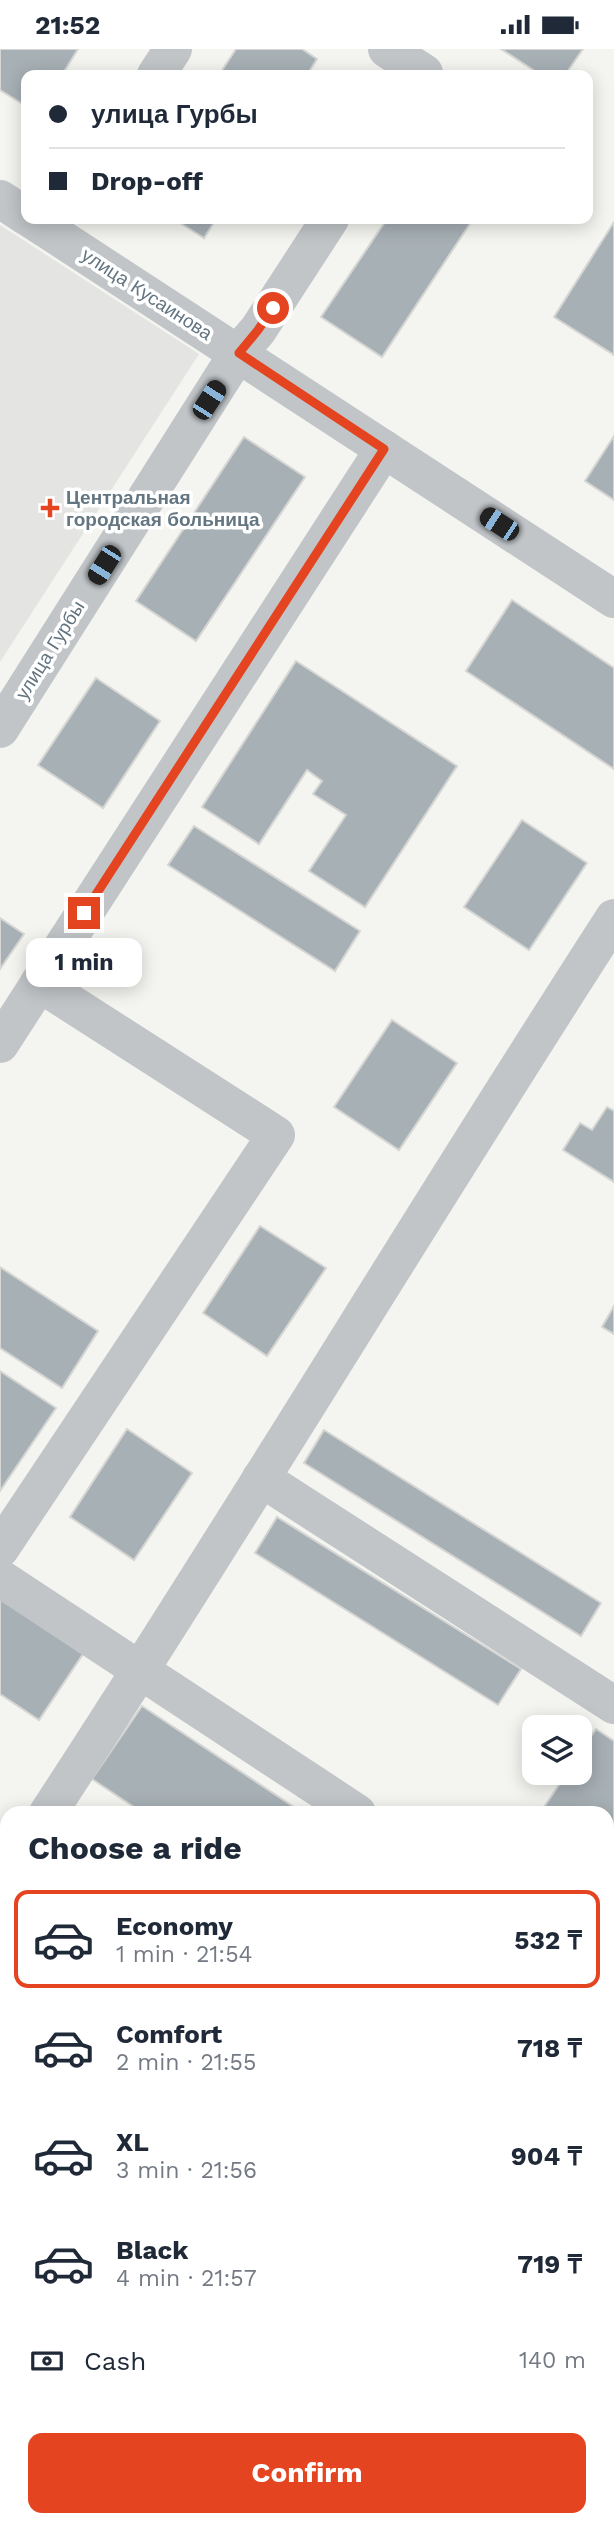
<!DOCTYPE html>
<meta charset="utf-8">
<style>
body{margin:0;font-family:"Work Sans",sans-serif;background:#f2f2f3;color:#1f2937;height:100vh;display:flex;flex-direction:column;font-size:26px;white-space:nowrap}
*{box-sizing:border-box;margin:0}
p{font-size:23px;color:#747a83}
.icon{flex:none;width:38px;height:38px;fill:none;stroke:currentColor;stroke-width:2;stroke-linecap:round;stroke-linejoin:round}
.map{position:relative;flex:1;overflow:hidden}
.side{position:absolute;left:0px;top:1757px;width:614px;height:721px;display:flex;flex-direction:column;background:#fff;border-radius:21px 21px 0 0;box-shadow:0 4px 18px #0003}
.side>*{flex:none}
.hud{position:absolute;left:21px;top:21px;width:572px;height:154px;border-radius:14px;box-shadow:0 4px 18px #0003;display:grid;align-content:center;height:154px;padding:0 28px;background:#fff}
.controls{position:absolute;left:522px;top:1666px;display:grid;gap:14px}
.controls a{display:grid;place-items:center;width:70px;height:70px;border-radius:14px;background:#fff;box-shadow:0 4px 18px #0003;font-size:35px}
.end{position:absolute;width:32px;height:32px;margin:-16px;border:9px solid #e44420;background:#fff;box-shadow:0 0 0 4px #fff}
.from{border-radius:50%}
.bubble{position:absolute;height:49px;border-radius:14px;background:#fff;box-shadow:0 4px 18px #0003;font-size:23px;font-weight:700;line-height:49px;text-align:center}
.car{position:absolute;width:21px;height:42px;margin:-21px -10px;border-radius:9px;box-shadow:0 0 5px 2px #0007;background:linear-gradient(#222 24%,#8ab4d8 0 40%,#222 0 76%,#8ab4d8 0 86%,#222 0)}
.hud b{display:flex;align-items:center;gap:24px;height:66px;font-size:26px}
.hud b+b{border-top:2px solid #e0e1e3}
.hud i{width:18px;height:18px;background:#1f2937}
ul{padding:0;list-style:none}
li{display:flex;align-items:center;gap:21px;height:98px;margin:0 14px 10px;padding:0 14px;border:4px solid transparent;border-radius:14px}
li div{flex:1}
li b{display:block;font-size:26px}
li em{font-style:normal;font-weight:700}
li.current{border-color:#e44420}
li>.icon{width:63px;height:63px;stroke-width:1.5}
h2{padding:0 28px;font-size:32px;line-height:84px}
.pay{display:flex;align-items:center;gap:18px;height:77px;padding:0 28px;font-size:26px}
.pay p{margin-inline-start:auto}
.action{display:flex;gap:14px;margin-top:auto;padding:14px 28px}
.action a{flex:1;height:80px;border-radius:14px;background:#e44420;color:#fff;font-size:28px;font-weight:700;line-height:80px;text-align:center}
.status{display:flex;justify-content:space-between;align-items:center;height:49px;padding:0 35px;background:#fff;direction:ltr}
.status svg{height:19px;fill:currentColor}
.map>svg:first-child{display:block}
.built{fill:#e4e5e3}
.building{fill:#a7b0b5;stroke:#d5d5d3;stroke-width:2}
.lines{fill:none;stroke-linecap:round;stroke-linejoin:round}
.secondary-casing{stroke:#b1b7bb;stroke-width:41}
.street{stroke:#c1c5c8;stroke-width:38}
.secondary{stroke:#fff;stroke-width:38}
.route{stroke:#e44420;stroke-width:9}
.poi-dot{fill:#e44420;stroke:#fff;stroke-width:2.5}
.labels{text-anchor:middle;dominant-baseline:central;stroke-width:7;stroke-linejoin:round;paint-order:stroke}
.street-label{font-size:19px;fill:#637581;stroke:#fff}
.poi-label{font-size:19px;font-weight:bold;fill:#637581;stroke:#fff;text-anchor:start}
</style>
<div class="status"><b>21:52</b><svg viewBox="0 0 49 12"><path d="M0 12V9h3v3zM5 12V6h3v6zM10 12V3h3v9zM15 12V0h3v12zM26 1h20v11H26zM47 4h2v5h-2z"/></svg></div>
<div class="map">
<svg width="614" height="2478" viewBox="0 0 614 2478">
<rect width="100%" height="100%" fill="#f4f4f0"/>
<!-- built -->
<polygon class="built" points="0,176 199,305 0,613"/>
<!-- building -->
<g class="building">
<polygon points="0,0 78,0 62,26 26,26 26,57 0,41"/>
<polygon points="236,0 302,0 317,10 307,26 219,26"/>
<polygon points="501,0 583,0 565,26 541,26"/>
<polygon points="174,170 216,170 204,189"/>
<polygon points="387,170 473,170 382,308 321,268"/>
<polygon points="614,173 614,306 554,268"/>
<polygon points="614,387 614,451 585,432"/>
<polygon points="244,388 305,428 196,592 136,552"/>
<polygon points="512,551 614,619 614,720 466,622"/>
<polygon points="296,612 457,717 365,858 309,822 346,766 313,745 322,732 307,721 259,795 202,758"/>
<polygon points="96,629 160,672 103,759 38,716"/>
<polygon points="522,771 587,814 529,901 464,858"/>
<polygon points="194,777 360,882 335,922 168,816"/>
<polygon points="0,869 24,885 0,920"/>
<polygon points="392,971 457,1014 399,1101 334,1058"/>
<polygon points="607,1058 614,1062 614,1133 563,1101 580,1074 592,1081"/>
<polygon points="260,1177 326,1219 267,1307 203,1264"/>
<polygon points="0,1218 98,1282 62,1339 0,1299"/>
<polygon points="614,1257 614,1285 602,1278"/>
<polygon points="0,1322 56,1359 0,1442"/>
<polygon points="127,1380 192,1424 134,1511 70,1468"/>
<polygon points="324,1381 601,1554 581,1587 304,1414"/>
<polygon points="277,1468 521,1620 498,1656 255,1504"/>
<polygon points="0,1549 83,1605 39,1671 0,1645"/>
<polygon points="142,1657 303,1764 143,1764 92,1730"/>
<polygon points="596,1680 614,1692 614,1794 607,1804 607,1764 540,1764 567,1724 579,1724 579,1705"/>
<polygon points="614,2026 614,2054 607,2050 607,2036"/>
<polygon points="0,2072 7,2076 7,2162 0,2157"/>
<polygon points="7,2188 7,2245 0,2241 0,2198"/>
<polygon points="414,2471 514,2471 509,2478 409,2478"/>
</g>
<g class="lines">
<defs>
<g id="secondary">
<polyline points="0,1908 7,1912"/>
<polyline points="607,2297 614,2301"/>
</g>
</defs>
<!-- secondary casing -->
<use href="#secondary" class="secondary-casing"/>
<!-- street -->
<g class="street">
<polyline points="387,0 424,24"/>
<polyline points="156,26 173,0"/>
<polyline points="0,150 26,167"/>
<polyline points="31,170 614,550"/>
<polyline points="0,680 238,304 258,281 330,170"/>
<polyline points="0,995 384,400"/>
<polyline points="261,1429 614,1656"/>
<polyline points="0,1500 276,1086 39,934"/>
<polyline points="0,1529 357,1764"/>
<path d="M48 1764C241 1469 422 1166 614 869"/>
<polyline points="0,1836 7,1826"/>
<polyline points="607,1900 614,1890"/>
<polyline points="607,1933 614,1938"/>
<polyline points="0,2048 7,2053"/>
<polyline points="0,2324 7,2328"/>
<polyline points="234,2471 246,2478"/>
<polyline points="316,2478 321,2471"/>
</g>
<!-- secondary -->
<use href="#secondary" class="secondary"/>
</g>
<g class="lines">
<!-- route -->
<polyline class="route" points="84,864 384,400 239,304 258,281 273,259"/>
</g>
<!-- markers -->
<path class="poi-dot" d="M46.5 448.5h7v7h7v7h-7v7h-7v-7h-7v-7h7z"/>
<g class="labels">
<!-- street labels -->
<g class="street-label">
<text transform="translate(147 245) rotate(33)">улица Кусаинова</text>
<text transform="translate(50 601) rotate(-58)">улица Гурбы</text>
</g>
<!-- poi labels -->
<g class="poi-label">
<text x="66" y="448">Центральная<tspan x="66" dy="22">городская больница</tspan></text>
</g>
</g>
</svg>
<div class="controls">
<a><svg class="icon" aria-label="layers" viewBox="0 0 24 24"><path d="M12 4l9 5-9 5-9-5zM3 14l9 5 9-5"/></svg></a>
</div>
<i class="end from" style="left:273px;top:259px"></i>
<i class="end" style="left:84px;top:864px"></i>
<div class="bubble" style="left:26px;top:889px;width:116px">1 min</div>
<i class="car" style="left:209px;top:351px;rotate:33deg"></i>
<i class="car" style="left:499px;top:475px;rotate:303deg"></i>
<i class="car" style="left:104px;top:516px;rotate:212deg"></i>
<div class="hud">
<b><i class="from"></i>улица Гурбы</b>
<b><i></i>Drop-off</b>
</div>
<section class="side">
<h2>Choose a ride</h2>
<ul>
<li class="current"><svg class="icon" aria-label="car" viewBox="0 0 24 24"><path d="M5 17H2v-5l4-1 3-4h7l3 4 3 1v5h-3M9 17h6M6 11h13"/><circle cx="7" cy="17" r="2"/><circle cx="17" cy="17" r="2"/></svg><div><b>Economy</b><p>1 min · 21:54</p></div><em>532 ₸</em></li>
<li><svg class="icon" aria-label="car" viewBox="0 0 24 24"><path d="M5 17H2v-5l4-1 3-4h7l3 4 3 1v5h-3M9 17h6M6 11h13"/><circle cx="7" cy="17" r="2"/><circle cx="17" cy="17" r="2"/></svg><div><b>Comfort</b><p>2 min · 21:55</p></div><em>718 ₸</em></li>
<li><svg class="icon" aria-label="car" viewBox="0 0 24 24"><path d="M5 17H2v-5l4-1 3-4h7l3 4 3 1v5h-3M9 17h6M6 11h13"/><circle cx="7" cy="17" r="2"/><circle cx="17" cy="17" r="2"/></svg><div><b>XL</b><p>3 min · 21:56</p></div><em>904 ₸</em></li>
<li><svg class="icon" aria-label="car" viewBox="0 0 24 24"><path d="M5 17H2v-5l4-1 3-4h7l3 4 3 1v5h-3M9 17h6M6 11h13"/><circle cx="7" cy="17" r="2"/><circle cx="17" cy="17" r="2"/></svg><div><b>Black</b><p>4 min · 21:57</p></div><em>719 ₸</em></li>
</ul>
<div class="pay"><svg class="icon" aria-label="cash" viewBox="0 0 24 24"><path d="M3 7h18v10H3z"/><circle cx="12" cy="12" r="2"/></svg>Cash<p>140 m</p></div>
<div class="action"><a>Confirm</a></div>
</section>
</div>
